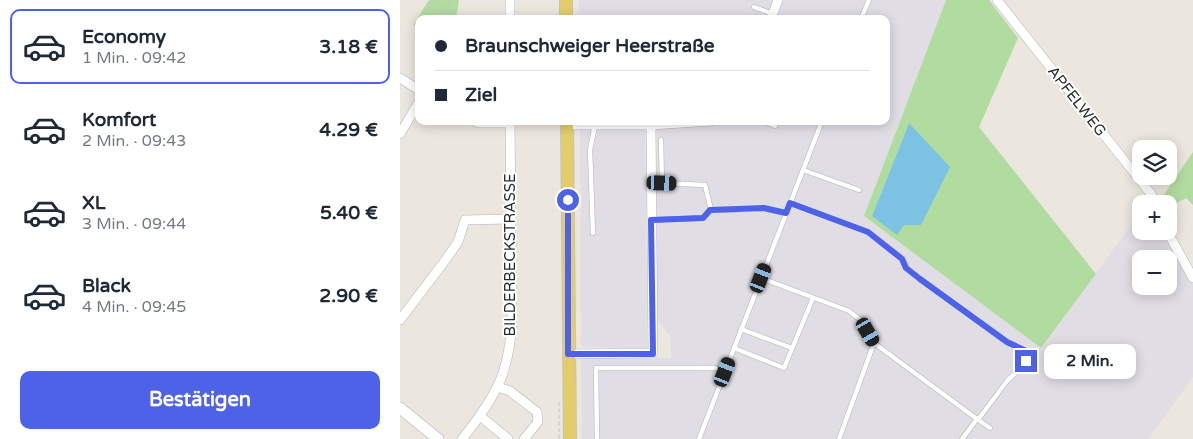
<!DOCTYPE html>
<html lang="de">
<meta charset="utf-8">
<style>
body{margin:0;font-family:"Varela Round",sans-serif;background:#f6f6f7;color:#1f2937;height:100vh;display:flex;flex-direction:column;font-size:19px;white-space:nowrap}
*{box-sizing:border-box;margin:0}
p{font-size:16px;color:#747a83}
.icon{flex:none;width:28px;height:28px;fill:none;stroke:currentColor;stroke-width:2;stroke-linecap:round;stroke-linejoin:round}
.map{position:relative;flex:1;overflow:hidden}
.side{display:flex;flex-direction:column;background:#fff;width:400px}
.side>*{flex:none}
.banner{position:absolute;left:15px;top:15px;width:475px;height:110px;border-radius:10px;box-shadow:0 2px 12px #0003;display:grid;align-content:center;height:110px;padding:0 20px;background:#fff}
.fabs{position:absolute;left:732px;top:140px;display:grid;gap:10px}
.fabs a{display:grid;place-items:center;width:45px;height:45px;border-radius:10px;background:#fff;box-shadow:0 2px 12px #0003;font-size:25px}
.end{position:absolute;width:22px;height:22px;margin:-11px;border:6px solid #4e62e8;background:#fff;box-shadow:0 0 0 2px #fff}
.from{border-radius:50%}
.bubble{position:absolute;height:35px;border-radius:10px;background:#fff;box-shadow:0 2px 12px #0003;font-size:16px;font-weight:700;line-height:35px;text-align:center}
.car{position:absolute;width:15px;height:30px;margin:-15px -8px;border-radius:6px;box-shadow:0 0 4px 1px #0007;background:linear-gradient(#222 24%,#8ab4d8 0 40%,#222 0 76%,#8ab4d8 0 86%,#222 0)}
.banner b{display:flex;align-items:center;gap:18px;height:48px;font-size:19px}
.banner b+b{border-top:1px solid #e0e1e3}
.banner i{width:12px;height:12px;background:#1f2937}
ul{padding:9px 0 0;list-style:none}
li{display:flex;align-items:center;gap:15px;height:75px;margin:0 10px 8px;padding:0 10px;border:2px solid transparent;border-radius:10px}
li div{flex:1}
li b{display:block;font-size:19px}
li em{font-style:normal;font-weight:700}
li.selected{border-color:#4e62e8}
li>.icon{width:45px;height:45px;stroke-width:1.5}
.button{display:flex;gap:10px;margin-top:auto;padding:10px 20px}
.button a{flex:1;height:58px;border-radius:10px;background:#4e62e8;color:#fff;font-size:20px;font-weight:700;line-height:58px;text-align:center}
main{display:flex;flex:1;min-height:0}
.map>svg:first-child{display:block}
.industrial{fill:#e0dee4;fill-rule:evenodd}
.green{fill:#b1dca0;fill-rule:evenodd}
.water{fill:#7bc2e3}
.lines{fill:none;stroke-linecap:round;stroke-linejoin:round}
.service-casing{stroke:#b1b3bc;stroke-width:5.5}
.minor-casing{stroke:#b1b3bc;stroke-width:10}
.secondary-casing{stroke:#b1b3bc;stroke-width:12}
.primary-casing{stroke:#c3c3c3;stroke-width:14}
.path{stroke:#c3c3c3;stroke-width:1;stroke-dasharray:4 2.5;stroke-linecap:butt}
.service{stroke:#fff;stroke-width:4.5}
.minor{stroke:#fff;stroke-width:9}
.secondary{stroke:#fff;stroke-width:11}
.primary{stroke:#e3cd6b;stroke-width:12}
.route{stroke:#4e62e8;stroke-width:6}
.labels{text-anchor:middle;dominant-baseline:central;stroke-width:4;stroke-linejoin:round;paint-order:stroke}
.street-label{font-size:15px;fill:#2a2a2a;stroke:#fff}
</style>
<main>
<section class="side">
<ul>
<li class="selected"><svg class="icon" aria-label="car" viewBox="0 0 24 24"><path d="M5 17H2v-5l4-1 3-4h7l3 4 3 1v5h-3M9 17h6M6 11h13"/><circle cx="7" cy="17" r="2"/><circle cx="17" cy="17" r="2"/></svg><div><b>Economy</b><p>1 Min. · 09:42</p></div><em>3.18 €</em></li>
<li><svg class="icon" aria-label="car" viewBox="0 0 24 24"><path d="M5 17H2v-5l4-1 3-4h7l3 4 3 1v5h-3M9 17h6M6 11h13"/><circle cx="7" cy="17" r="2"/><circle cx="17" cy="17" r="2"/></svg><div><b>Komfort</b><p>2 Min. · 09:43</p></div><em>4.29 €</em></li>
<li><svg class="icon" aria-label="car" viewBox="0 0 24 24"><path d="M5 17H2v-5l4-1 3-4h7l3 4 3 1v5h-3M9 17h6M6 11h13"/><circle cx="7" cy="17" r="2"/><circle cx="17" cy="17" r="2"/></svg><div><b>XL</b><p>3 Min. · 09:44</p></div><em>5.40 €</em></li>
<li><svg class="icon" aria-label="car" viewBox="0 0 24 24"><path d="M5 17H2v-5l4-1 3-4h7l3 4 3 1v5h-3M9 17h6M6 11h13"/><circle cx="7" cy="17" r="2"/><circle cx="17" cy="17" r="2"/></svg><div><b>Black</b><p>4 Min. · 09:45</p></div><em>2.90 €</em></li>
</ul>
<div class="button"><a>Bestätigen</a></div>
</section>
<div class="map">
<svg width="793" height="439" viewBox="0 0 793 439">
<rect width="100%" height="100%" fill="#ebe6de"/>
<!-- industrial -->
<g class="industrial">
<polygon points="179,0 373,0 366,19 179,19"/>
<path d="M383 0H546L464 216 642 348 741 211V231H764L793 282V377L748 439H182L181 359 271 358V338L256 317 257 127 312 125 317 121H486V19H376ZM741 259H769V286H741Z"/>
<polygon points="180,121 245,121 247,348 181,347"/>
</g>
<!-- green -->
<g class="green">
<polygon points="29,0 59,0 56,19 19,19 19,28 13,25"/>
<path d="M546 0H589L618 38 579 127 696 274 641 348 464 216ZM509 123 512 224 504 225 472 216Z"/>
<polygon points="793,152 793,205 786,198 769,207 769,204 763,204 761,199"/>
</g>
<!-- water -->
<polygon class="water" points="509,123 550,167 521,225 504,225 497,235 472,216"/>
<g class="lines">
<defs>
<g id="service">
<polyline points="354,7 373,14"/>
<polyline points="461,19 469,0"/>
<polyline points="363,121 375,126 377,121"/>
<polyline points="261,140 262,183 305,185 311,210 365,209 386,213"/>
<polyline points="403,170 459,190"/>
<polyline points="390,203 468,232 503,259 507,268 520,279 607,342 624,350 627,355 626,361 623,366 607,381 580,417 577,419 590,428"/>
<polyline points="251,220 303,218 311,210"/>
<polyline points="193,233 190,150 195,125"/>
<polyline points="361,278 449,311 462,321 474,343 439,439"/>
<polyline points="341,329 392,348"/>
<polyline points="474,343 577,419 562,439"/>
<polyline points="334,348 384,368 413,298"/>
<polyline points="197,439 196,368 315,368 325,372"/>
<polyline points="299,439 422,121"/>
</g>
<g id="minor">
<polyline points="110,0 110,19"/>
<polyline points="597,0 751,194 757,204"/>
<polyline points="371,19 378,0"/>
<polyline points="0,78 19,90"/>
<polyline points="74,121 79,123 110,123"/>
<polyline points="167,125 251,125 311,121"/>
<polyline points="0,134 19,102"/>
<polyline points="767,231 793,278"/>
<polyline points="0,320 44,262 58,242 65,220 111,219"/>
<polyline points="168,354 253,353 251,125"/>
<polyline points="98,387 110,391 137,412 138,422 124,439"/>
<polyline points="80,416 108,439"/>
<path d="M62 439C75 423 88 406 97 387 107 368 110 345 112 323L110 121"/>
</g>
<polyline id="secondary" points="0,408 38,439"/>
<g id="primary">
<polyline points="166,0 166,19"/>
<polyline points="167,121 170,439"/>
</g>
</defs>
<!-- service casing -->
<use href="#service" class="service-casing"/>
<!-- minor casing -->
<use href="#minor" class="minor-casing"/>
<!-- secondary casing -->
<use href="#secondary" class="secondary-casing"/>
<!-- primary casing -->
<use href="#primary" class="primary-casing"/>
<!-- path -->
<g class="path">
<polyline points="34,0 29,7 46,15 50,0"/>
<polyline points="118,123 157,123"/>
<polyline points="159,402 159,439"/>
</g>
<!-- service -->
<use href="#service" class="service"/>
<!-- minor -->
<use href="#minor" class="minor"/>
<!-- secondary -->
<use href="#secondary" class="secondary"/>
<!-- primary -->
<use href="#primary" class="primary"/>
</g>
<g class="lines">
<!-- route -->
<polyline class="route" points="168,200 168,354 253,354 251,220 303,218 310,210 364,208 386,213 390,203 468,232 502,259 506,268 520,279 607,342 624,350 627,355 626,361"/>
</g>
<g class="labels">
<!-- street labels -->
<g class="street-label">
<text transform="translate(677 101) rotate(52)">APFELWEG</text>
<text transform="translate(110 255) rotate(-90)">BILDERBECKSTRASSE</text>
</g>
</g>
</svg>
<div class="fabs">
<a><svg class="icon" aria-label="layers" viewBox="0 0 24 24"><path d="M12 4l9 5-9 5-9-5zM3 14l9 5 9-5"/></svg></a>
<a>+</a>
<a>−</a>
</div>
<i class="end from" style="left:168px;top:200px"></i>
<i class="end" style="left:626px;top:361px"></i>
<div class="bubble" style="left:644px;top:344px;width:92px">2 Min.</div>
<i class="car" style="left:262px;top:183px;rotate:92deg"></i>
<i class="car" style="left:361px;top:278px;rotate:21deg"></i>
<i class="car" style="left:468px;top:332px;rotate:150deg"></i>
<i class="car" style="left:325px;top:372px;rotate:21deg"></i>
<div class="banner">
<b><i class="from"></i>Braunschweiger Heerstraße</b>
<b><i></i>Ziel</b>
</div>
</div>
</main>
